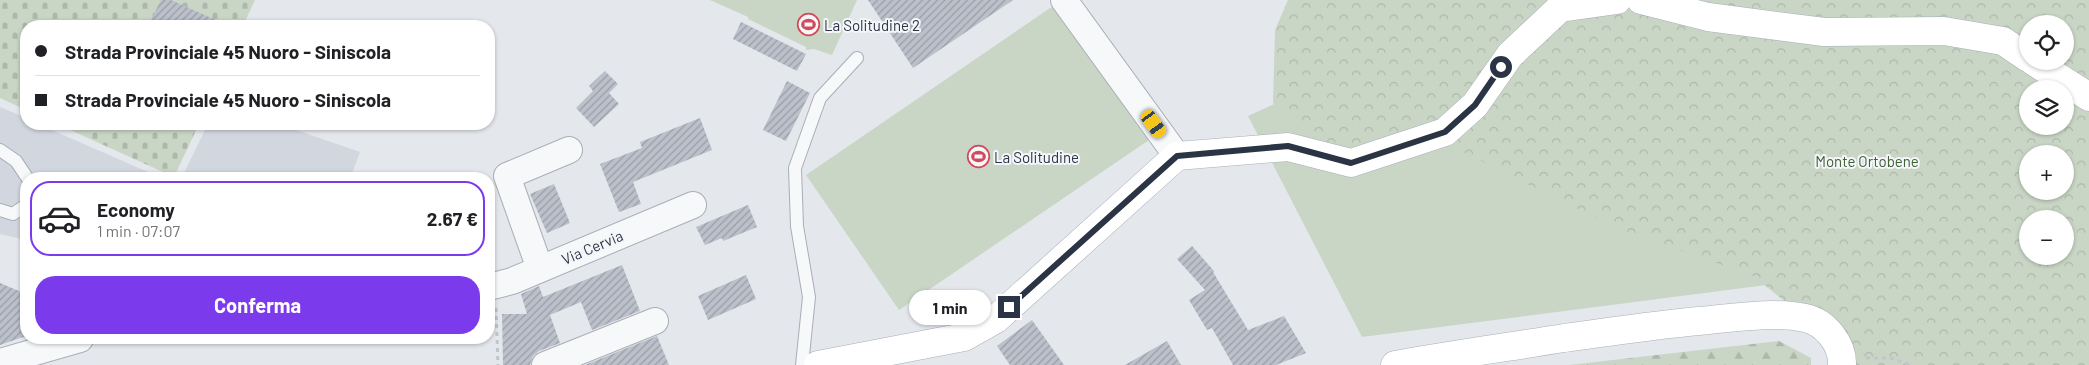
<!DOCTYPE html>
<html lang="it">
<meta charset="utf-8">
<style>
body{margin:0;font-family:Barlow,sans-serif;background:#f2f2f2;color:#202124;height:100vh;display:flex;flex-direction:column;font-size:19px;white-space:nowrap}
*{box-sizing:border-box;margin:0}
p{font-size:16px;color:#757577}
.icon{flex:none;width:28px;height:28px;fill:none;stroke:currentColor;stroke-width:2;stroke-linecap:round;stroke-linejoin:round}
.map{position:relative;flex:1;overflow:hidden}
.sheet{position:absolute;left:20px;top:172px;width:475px;height:172px;display:flex;flex-direction:column;background:#fff;border-radius:20px;box-shadow:0 1px 4px #0004}
.sheet>*{flex:none}
.guide{position:absolute;left:20px;top:20px;width:475px;height:110px;border-radius:20px;box-shadow:0 1px 4px #0004;display:grid;align-content:center;height:110px;padding:0 15px;background:#fff}
.fabs{position:absolute;left:2019px;top:15px;display:grid;gap:10px}
.fabs a{display:grid;place-items:center;width:55px;height:55px;border-radius:50%;background:#fff;box-shadow:0 1px 4px #0004;font-size:25px}
.end{position:absolute;width:22px;height:22px;margin:-11px;border:6px solid #2b3445;background:#fff;box-shadow:0 0 0 2px #fff}
.from{border-radius:50%}
.bubble{position:absolute;height:35px;border-radius:18px;background:#fff;box-shadow:0 1px 4px #0004;font-size:16px;font-weight:700;line-height:35px;text-align:center}
.car{position:absolute;width:15px;height:30px;margin:-15px -8px;border-radius:6px;box-shadow:0 0 4px 1px #0007;background:linear-gradient(#f5c518 24%,#345 0 40%,#f5c518 0 76%,#345 0 86%,#f5c518 0)}
.guide b{display:flex;align-items:center;gap:18px;height:48px;font-size:19px}
.guide b+b{border-top:1px solid #e0e0e0}
.guide i{width:12px;height:12px;background:#202124}
ul{padding:9px 0 0;list-style:none}
li{display:flex;align-items:center;gap:15px;height:75px;margin:0 10px 8px;padding:0 5px;border:2px solid transparent;border-radius:20px}
li div{flex:1}
li b{display:block;font-size:19px}
li em{font-style:normal;font-weight:700}
li.selected{border-color:#7c3aed}
li>.icon{width:45px;height:45px;stroke-width:1.5}
.button{display:flex;gap:10px;margin-top:auto;padding:10px 15px}
.button a{flex:1;height:58px;border-radius:20px;background:#7c3aed;color:#fff;font-size:20px;font-weight:700;line-height:58px;text-align:center}
.map>svg:first-child{display:block}
.built{fill:#d2d6de}
.grass{fill:#c9d6c5;fill-rule:evenodd}
.forest{fill:url(#forest-firs)}
.cemetery{fill:url(#cemetery-stones)}
.park{fill:url(#park-crowns);fill-rule:evenodd}
.building{fill:url(#building-hatch)}
.lines{fill:none;stroke-linecap:round;stroke-linejoin:round}
.lane-casing{stroke:#a9aeb7;stroke-width:14}
.street-casing{stroke:#a9aeb7;stroke-width:28}
.secondary-casing{stroke:#a9aeb7;stroke-width:29}
.path{stroke:#c2c5cb;stroke-width:3;stroke-dasharray:4 4;stroke-linecap:butt}
.lane{stroke:#f7f8fa;stroke-width:12}
.street{stroke:#f7f8fa;stroke-width:26}
.secondary{stroke:#fff;stroke-width:28}
.route{stroke:#2b3445;stroke-width:6}
.labels{text-anchor:middle;dominant-baseline:central;stroke-width:4;stroke-linejoin:round;paint-order:stroke}
.poi-label{font-size:15px;fill:#2b3445;stroke:#f4f6f9;text-anchor:start}
.park-label{font-size:15px;fill:#3f6138;stroke:#f4f6f9}
.street-label{font-size:15px;fill:#2b3445;stroke:#f4f6f9}
</style>
<div class="map">
<svg width="2089" height="365" viewBox="0 0 2089 365">
<defs>
<pattern id="forest-firs" width="22" height="20" patternUnits="userSpaceOnUse" patternTransform="scale(1.25)"><rect width="22" height="20" fill="#c9d6c5"/><path d="M5 1l3.5 6h-7zM16 11l3.5 6h-7z" fill="#adb8ab"/></pattern>
<pattern id="cemetery-stones" width="16" height="16" patternUnits="userSpaceOnUse" patternTransform="scale(1.25)"><rect width="16" height="16" fill="#c9d6c5"/><path d="M2 7V4a2 2 0 0 1 4 0v3zM10 15v-3a2 2 0 0 1 4 0v3z" fill="#adb8ab"/></pattern>
<pattern id="park-crowns" width="20" height="18" patternUnits="userSpaceOnUse" patternTransform="scale(1.25)"><rect width="20" height="18" fill="#c9d6c5"/><path d="M2 6a3 3 0 1 1 6 0M12 15a3 3 0 1 1 6 0" fill="none" stroke="#adb8ab"/></pattern>
<pattern id="building-hatch" width="6" height="6" patternUnits="userSpaceOnUse" patternTransform="scale(1.25)"><rect width="6" height="6" fill="#bbc0ca"/><path d="M-1 1l2-2M0 6l6-6M5 7l2-2" fill="none" stroke="#989da6"/></pattern>
</defs>
<rect width="100%" height="100%" fill="#e4e7ec"/>
<!-- built -->
<g class="built">
<polygon points="0,107 26,118 26,124 38,124 164,179 26,179 26,240 0,234"/>
<polygon points="208,124 279,124 360,152 350,179 181,179"/>
</g>
<!-- grass -->
<g class="grass">
<polygon points="710,0 857,0 832,55 814,49 806,50 806,47 748,19 748,17"/>
<path d="M2089 0V365L1774 284 1362 337 1248 116 1357 66ZM2028 24H2065V61H2028ZM2028 89H2065V126H2028ZM2028 154H2065V191H2028ZM2028 219H2065V256H2028Z"/>
<polygon points="1056,4 1149,140 899,310 806,175"/>
</g>
<!-- forest -->
<polygon class="forest" points="1779,341 1811,358 1811,365 1569,365"/>
<!-- cemetery -->
<g class="cemetery">
<polygon points="0,0 255,0 243,26 26,26 26,110 0,98"/>
<polygon points="57,124 199,124 174,177"/>
</g>
<!-- park -->
<path class="park" d="M1288 0H2089V365H1845L1797 311 1753 276 1614 227 1439 140 1400 162 1380 166 1320 153 1273 103 1275 30ZM2028 24H2065V61H2028ZM2028 89H2065V126H2028ZM2028 154H2065V191H2028ZM2028 219H2065V256H2028Z"/>
<!-- building -->
<g class="building">
<polygon points="161,0 171,0 229,26 148,26"/>
<polygon points="868,0 1013,0 913,68"/>
<polygon points="741,22 806,54 797,71 733,39"/>
<polygon points="605,71 618,84 609,93 619,104 594,127 576,108 593,91 589,86"/>
<polygon points="787,81 810,93 786,141 763,130"/>
<polygon points="700,118 712,150 633,182 641,204 619,212 600,164 642,148 640,142"/>
<polygon points="554,184 570,223 547,233 530,194"/>
<polygon points="748,205 757,227 723,241 722,238 705,245 696,227"/>
<polygon points="1192,246 1214,271 1213,272 1248,330 1284,316 1306,353 1276,365 1233,365 1212,328 1207,330 1189,300 1205,290 1177,259"/>
<polygon points="622,265 640,311 592,330 581,302 550,315 560,343 539,351 533,356 530,365 503,365 502,314 527,314 521,294 539,286 543,297"/>
<polygon points="746,275 756,299 708,320 698,296"/>
<polygon points="0,283 26,294 26,336 0,345"/>
<polygon points="1032,320 1064,365 1010,365 997,346"/>
<polygon points="657,336 669,365 585,365"/>
<polygon points="1167,341 1181,365 1125,365"/>
</g>
<g class="lines">
<defs>
<g id="lane">
<polyline points="0,150 16,161 28,179"/>
<polyline points="0,210 13,214 26,205"/>
<polyline points="802,365 809,297 797,226 795,168 820,98 857,58"/>
</g>
<g id="street">
<polyline points="1064,0 1177,156"/>
<polyline points="540,269 507,176 569,150"/>
<polyline points="489,287 512,281 693,205"/>
<polyline points="0,362 80,339"/>
<polyline points="545,365 655,321"/>
</g>
<g id="secondary">
<polyline points="1641,0 1708,17 1824,32 1944,31 2003,41 2028,58"/>
<polyline points="2033,61 2089,97"/>
<polyline points="818,365 964,337 996,319 1177,156 1288,147 1351,163 1445,132 1475,105 1510,55 1560,8 1617,0"/>
<path d="M1395 365C1451 355 1508 347 1564 338 1609 332 1654 325 1699 321 1734 318 1771 311 1805 318 1825 322 1843 344 1842 365"/>
</g>
</defs>
<!-- lane casing -->
<use href="#lane" class="lane-casing"/>
<!-- street casing -->
<use href="#street" class="street-casing"/>
<!-- secondary casing -->
<use href="#secondary" class="secondary-casing"/>
<!-- path -->
<g class="path">
<polyline points="496,308 498,365"/>
<polyline points="1866,358 1890,358 1911,365"/>
</g>
<!-- lane -->
<use href="#lane" class="lane"/>
<!-- street -->
<use href="#street" class="street"/>
<!-- secondary -->
<use href="#secondary" class="secondary"/>
</g>
<g class="lines">
<!-- route -->
<polyline class="route" points="1009,307 1177,156 1288,146 1351,163 1445,132 1475,105 1501,67"/>
</g>
<!-- icons -->
<defs>
<symbol id="stadium-ring" viewBox="-11 -11 22 22"><circle r="9.5" fill="#f4f6f9" stroke="#d1495b" stroke-width="1.5"/><path d="M0-5a6.5 5 0 1 0 0 10a6.5 5 0 1 0 0-10ZM-3.5-1.8h7v3.6h-7Z" fill="#d1495b"/></symbol>
</defs>
<g fill-rule="evenodd">
<use href="#stadium-ring" x="796" y="12" width="25" height="25"/>
<use href="#stadium-ring" x="966" y="144" width="25" height="25"/>
</g>
<g class="labels">
<!-- poi labels -->
<g class="poi-label">
<text x="824" y="25">La Solitudine 2</text>
<text x="994" y="157">La Solitudine</text>
</g>
<!-- park labels -->
<g class="park-label">
<text x="1867" y="161">Monte Ortobene</text>
</g>
<!-- street labels -->
<g class="street-label">
<text transform="translate(592 247) rotate(-23)">Via Cervia</text>
</g>
</g>
</svg>
<div class="fabs">
<a><svg class="icon" aria-label="locate" viewBox="0 0 24 24"><circle cx="12" cy="12" r="6"/><path d="M12 2v4M12 18v4M2 12h4M18 12h4"/></svg></a>
<a><svg class="icon" aria-label="layers" viewBox="0 0 24 24"><path d="M12 4l9 5-9 5-9-5zM3 14l9 5 9-5"/></svg></a>
<a>+</a>
<a>−</a>
</div>
<i class="end from" style="left:1501px;top:67px"></i>
<i class="end" style="left:1009px;top:307px"></i>
<div class="bubble" style="left:909px;top:290px;width:82px">1 min</div>
<i class="car" style="left:1154px;top:124px;rotate:144deg"></i>
<div class="guide">
<b><i class="from"></i>Strada Provinciale 45 Nuoro - Siniscola</b>
<b><i></i>Strada Provinciale 45 Nuoro - Siniscola</b>
</div>
<section class="sheet">
<ul>
<li class="selected"><svg class="icon" aria-label="car" viewBox="0 0 24 24"><path d="M5 17H2v-5l4-1 3-4h7l3 4 3 1v5h-3M9 17h6M6 11h13"/><circle cx="7" cy="17" r="2"/><circle cx="17" cy="17" r="2"/></svg><div><b>Economy</b><p>1 min · 07:07</p></div><em>2.67 €</em></li>
</ul>
<div class="button"><a>Conferma</a></div>
</section>
</div>
